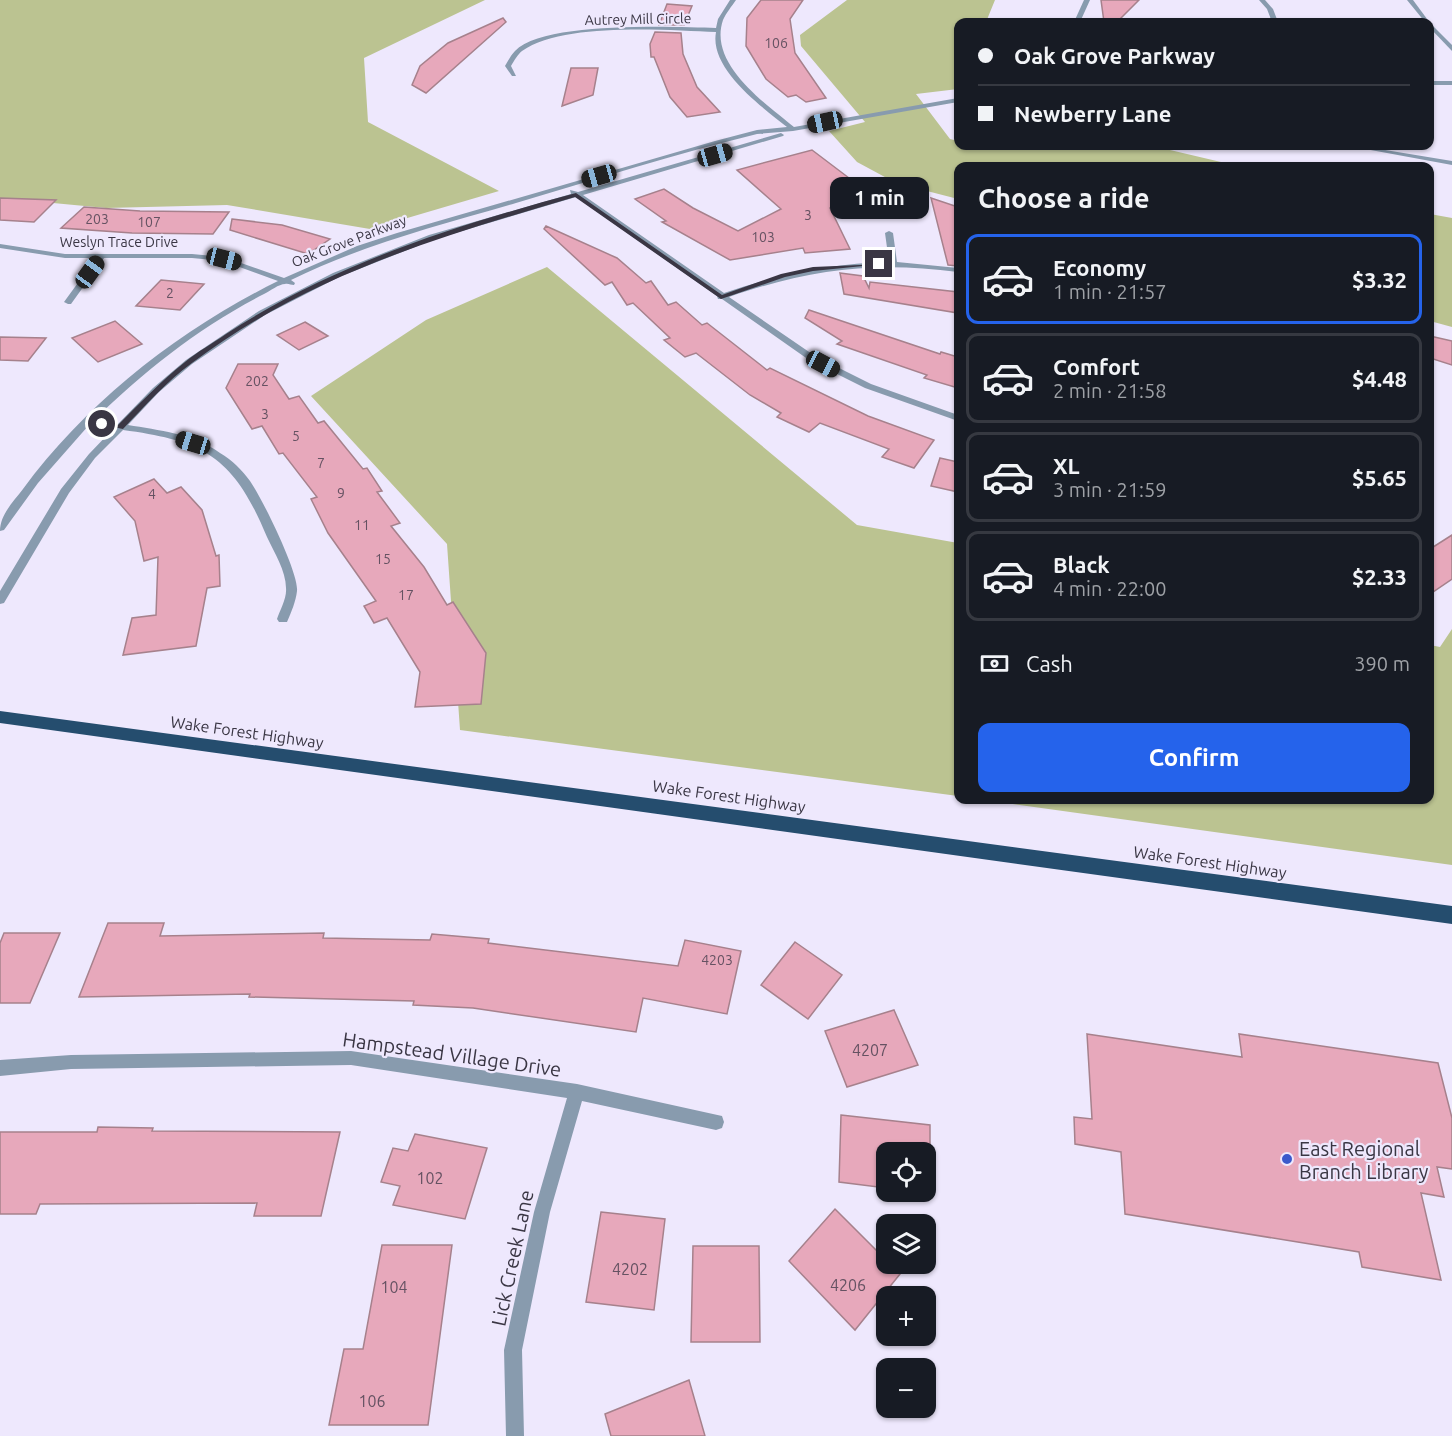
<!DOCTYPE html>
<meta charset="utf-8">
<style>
body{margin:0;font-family:Ubuntu,sans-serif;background:#242831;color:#f1f3f6;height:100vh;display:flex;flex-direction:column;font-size:22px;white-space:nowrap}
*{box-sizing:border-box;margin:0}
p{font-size:20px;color:#9ea1a6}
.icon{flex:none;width:33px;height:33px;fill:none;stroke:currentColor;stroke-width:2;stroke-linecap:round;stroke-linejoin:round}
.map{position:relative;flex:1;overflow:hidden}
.sheet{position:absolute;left:954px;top:162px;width:480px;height:642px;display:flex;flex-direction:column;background:#171b24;border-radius:12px;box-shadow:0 2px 4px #0004}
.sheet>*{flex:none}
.banner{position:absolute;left:954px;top:18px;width:480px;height:132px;border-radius:12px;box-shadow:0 2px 4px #0004;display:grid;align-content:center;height:132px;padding:0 24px;background:#171b24}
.controls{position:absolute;left:876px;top:1142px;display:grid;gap:12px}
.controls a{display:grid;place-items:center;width:60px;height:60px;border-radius:12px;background:#171b24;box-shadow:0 2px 4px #0004;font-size:30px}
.end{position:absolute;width:27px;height:27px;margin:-14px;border:8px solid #3a3644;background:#fff;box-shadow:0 0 0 3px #fff}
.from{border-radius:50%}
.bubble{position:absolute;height:42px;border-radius:12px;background:#171b24;box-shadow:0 2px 4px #0004;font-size:20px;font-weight:700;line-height:42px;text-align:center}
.car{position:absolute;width:18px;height:36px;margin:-18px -9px;border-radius:8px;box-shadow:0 0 4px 2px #0007;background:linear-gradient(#222 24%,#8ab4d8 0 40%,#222 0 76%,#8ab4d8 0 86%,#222 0)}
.banner b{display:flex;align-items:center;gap:21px;height:57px;font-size:22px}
.banner b+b{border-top:2px solid #363941}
.banner i{width:15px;height:15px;background:#f1f3f6}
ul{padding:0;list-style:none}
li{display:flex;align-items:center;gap:18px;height:90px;margin:0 12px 9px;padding:0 12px;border:3px solid #363941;border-radius:12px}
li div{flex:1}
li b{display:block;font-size:22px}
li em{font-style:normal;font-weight:700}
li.active{border-color:#2563eb}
li>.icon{width:54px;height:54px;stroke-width:1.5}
h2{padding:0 24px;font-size:27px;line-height:72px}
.pay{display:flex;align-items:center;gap:15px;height:66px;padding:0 24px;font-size:22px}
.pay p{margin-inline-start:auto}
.cta{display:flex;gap:12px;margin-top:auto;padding:12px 24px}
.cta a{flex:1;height:69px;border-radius:12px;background:#2563eb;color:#fff;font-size:24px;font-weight:700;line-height:69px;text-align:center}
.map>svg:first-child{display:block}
.green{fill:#bbc391}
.building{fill:#e7a8bb;stroke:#a6818c;stroke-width:1.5}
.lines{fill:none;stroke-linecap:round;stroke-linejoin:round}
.minor{fill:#889bae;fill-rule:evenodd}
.trunk{fill:#254d6e;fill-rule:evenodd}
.route{fill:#3a3644}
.poi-dot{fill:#3b59cb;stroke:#eee8fd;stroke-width:2}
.labels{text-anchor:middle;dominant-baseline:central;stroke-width:4.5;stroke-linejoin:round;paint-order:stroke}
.far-street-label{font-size:14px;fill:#3a3644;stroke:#eee8fd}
.number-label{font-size:14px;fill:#655262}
.street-label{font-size:16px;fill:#3a3644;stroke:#eee8fd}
.near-number-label{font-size:16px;fill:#655262}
.near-street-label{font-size:20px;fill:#3a3644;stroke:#eee8fd}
.near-poi-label{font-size:20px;fill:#3a3644;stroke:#eee8fd;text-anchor:start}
</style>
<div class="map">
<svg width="1452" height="1436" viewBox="0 0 1452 1436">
<rect width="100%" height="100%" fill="#eee8fd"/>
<!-- green -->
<g class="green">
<polygon points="0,0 485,0 364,58 368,122 499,191 370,229 227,205 106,208 0,198"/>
<path d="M847 0H995L986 22H958V89L916 94 950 139 958 141V146H1025C1040 150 1056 150 1071 146H1153L1238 166H958V199L896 183 857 162 829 131 865 122 801 46 800 35Z"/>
<polygon points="1430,214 1452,218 1452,327 1430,321"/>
<polygon points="547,267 857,525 958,543 958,796 460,730 447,544 311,396 426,320"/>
<polygon points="1452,629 1452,865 984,800 1430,800 1430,645 1440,647"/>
</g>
<!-- building -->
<g class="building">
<polygon points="761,0 803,0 790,19 795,53 826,98 806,102 796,95 788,97 766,79 746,46 747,18"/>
<polygon points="1101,0 1139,0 1117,22 1104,22"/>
<polygon points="667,4 692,6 684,25 659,25"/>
<polygon points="503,18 506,22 426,93 412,85 420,66 448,43"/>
<polygon points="655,32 681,33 683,54 697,87 720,112 687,117 670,97 654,57 651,57 650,44"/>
<polygon points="571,68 598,68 593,95 562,106"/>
<polygon points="812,150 878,200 830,208 850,249 805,253 803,248 730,260 662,222 666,221 635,199 664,189 693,208 738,231 781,209 737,170"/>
<polygon points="0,198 56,200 34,222 0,220"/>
<polygon points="931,198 958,207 958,266 948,265"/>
<polygon points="84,207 140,211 229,212 213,234 132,233 61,228"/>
<polygon points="232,219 282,225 330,239 308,254 230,230"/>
<polygon points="546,226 617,258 646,283 651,281 668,305 676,302 702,325 707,323 767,370 770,368 868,416 934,440 914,468 882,457 889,449 820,423 809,432 777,417 781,413 750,395 696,353 685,357 664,340 670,338 633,303 627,305 612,282 605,285 544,229"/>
<polygon points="840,273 863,276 869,288 870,282 958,292 958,313 844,294"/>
<polygon points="161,280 204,284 180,310 136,306"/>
<polygon points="809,310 940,354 941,352 958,357 958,388 924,378 927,375 837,344 842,341 805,318"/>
<polygon points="115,321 142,344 98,362 72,338"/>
<polygon points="305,322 328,336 299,350 277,335"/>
<polygon points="1430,336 1452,341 1452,365 1430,358"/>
<polygon points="0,337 46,338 28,361 0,360"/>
<polygon points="238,364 278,364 273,375 289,399 299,396 318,423 324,421 363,469 367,468 382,491 377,492 400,523 391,526 424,567 447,605 453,602 486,653 481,704 415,707 420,672 387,618 374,623 364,606 376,601 328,533 311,499 317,497 283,453 279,454 262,426 252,429 226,388"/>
<polygon points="940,458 958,462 958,492 931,486"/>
<polygon points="154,479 167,493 181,487 202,510 216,556 219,555 220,586 207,588 196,646 123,655 132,618 156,615 158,557 144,561 135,521 114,497"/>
<polygon points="1452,535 1452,579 1430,594 1430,549"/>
<polygon points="108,923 164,923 160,936 324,933 323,938 430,940 432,934 489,939 488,943 678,966 685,940 741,951 727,1014 643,998 636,1032 473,1008 413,1005 414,1001 249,997 250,994 79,997"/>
<polygon points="4,933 60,933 30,1003 0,1003 0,943"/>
<polygon points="795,942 842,975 808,1019 761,985"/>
<polygon points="894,1010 918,1065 847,1087 825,1031"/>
<polygon points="1087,1034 1242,1057 1239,1034 1438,1063 1452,1118 1452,1169 1437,1167 1444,1197 1421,1193 1441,1280 1362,1267 1359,1252 1125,1214 1121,1152 1075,1144 1074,1117 1092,1119"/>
<polygon points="841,1115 930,1125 930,1193 912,1191 926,1191 926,1152 886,1152 886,1188 839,1182"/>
<polygon points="98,1127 153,1128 152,1131 340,1132 321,1216 254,1216 257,1203 40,1204 36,1214 0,1214 0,1132 97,1132"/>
<polygon points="415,1134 487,1148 465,1219 393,1205 400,1186 381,1182 393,1148 408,1151"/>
<polygon points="835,1209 900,1274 855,1330 789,1261"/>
<polygon points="601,1212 665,1219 654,1310 586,1302"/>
<polygon points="382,1245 452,1245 428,1425 329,1425 344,1349 363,1349"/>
<polygon points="693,1246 759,1246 760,1342 691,1342"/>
<polygon points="689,1380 705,1436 611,1436 605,1414"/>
</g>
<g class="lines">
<!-- minor -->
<g class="minor">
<path d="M730 0H736C732 6 726 13 723 20 708 64 765 103 794 127L958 98V102L793 131 757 134C676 154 596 179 516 203 440 225 362 245 291 280L295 283 294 285C291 285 288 283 285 284 279 284 270 291 264 294 201 326 144 371 94 420L118 424 153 388 186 360 259 311 333 273 429 235 571 194 570 190 578 192 781 133 784 135 783 136 583 195 724 293C778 275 832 263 889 262L885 233 889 231 893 233 897 262 958 268V272C874 261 810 269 729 297L815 356 871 384 958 415V421L865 388 809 360 722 299H718L717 296 576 197 435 239 339 277 265 315 192 364 159 392 128 425C158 430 194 434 220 453 232 460 242 470 250 481 262 498 299 573 297 591 296 601 291 613 287 622H279L277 619C280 610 287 598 286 588 286 571 274 552 267 537 234 458 206 441 123 430L95 458 69 493 4 603 0 604V591L61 489 89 454 113 429 89 425 38 483 4 530 0 531C0 515 13 502 23 489 88 401 179 330 278 281L223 261 192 258H104L71 304H68L64 302 96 258H65L0 248V244L65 254H192L224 257 284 278 357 246 397 233 715 141 757 130 787 127C762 107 709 69 716 32 666 30 563 22 522 51 518 54 514 61 511 66L516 76H512L505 66C508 61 511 55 515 51 544 21 674 27 716 28L718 19Z"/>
<polygon points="1084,0 1090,0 1080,22 1074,22"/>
<polygon points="1259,0 1265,0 1273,9 1278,22 1272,22 1267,9"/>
<polygon points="1407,0 1413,0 1430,23 1425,22"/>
<polygon points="1430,23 1452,45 1452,51 1430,28"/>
<rect x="1430" y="81" width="22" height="4"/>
<polygon points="1349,146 1361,146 1452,161 1452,165"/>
<polygon points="351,1051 577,1084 722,1116 724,1122 722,1128 716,1130 582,1101 550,1212 522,1350 524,1436 506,1436 504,1350 534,1212 567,1098 351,1065 71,1069 0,1076 0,1060 71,1055"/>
</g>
<!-- trunk -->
<polygon class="trunk" points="0,711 1452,906 1452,924 0,723"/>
</g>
<!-- route -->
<path class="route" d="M576 193 722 295 781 274 813 267 883 264 813 271 785 277 721 299 575 197C436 238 311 274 192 363 166 382 145 406 123 429L98 424 102 422 118 425C140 403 161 381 185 362 197 352 213 343 226 334 333 264 454 226 576 193Z"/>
<!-- markers -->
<circle class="poi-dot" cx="1287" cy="1159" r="6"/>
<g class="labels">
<!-- far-street labels -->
<g class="far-street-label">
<text transform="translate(638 19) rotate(-1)">Autrey Mill Circle</text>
<text transform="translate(349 241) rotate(-21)">Oak Grove Parkway</text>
<text x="119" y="242">Weslyn Trace Drive</text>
</g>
<!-- number labels -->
<g class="number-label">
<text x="776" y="43">106</text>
<text x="808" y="215">3</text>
<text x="97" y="219">203</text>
<text x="149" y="222">107</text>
<text x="763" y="237">103</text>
<text x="170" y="293">2</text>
<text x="257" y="381">202</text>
<text x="265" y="414">3</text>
<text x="296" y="436">5</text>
<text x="321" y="463">7</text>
<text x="341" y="493">9</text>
<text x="152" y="494">4</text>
<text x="362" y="525">11</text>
<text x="383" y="559">15</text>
<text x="406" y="595">17</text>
<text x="717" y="960">4203</text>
</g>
<!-- street labels -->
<g class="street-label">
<text transform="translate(247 732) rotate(8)">Wake Forest Highway</text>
<text transform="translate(729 796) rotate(8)">Wake Forest Highway</text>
<text transform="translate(1210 862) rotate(8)">Wake Forest Highway</text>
</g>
<!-- near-number labels -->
<g class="near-number-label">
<text x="870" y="1050">4207</text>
<text x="430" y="1178">102</text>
<text x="630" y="1269">4202</text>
<text x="848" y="1285">4206</text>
<text x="394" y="1287">104</text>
<text x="372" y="1401">106</text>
</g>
<!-- near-street labels -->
<g class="near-street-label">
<text transform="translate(452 1054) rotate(8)">Hampstead Village Drive</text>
<text transform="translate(512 1258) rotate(-78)">Lick Creek Lane</text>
</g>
<!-- near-poi labels -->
<g class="near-poi-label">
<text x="1299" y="1148">East Regional<tspan x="1299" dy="23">Branch Library</tspan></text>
</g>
</g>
</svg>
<div class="controls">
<a><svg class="icon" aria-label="locate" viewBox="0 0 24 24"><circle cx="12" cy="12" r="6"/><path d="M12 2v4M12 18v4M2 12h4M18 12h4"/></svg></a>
<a><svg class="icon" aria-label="layers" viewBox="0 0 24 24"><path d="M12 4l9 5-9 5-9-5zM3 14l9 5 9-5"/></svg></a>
<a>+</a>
<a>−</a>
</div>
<i class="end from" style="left:102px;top:424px"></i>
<i class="end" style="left:879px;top:264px"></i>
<div class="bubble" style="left:830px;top:177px;width:99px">1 min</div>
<i class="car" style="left:825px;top:122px;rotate:258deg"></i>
<i class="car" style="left:715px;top:155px;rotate:74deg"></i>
<i class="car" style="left:599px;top:176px;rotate:254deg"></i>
<i class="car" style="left:224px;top:259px;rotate:104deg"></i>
<i class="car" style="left:90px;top:272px;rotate:36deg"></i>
<i class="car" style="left:823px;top:364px;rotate:118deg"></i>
<i class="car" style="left:193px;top:443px;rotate:287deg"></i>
<div class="banner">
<b><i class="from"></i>Oak Grove Parkway</b>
<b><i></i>Newberry Lane</b>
</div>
<section class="sheet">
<h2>Choose a ride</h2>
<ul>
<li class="active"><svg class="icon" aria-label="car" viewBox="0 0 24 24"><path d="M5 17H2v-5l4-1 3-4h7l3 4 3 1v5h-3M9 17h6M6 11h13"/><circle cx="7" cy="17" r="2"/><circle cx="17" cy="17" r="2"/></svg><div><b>Economy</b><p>1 min · 21:57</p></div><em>$3.32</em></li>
<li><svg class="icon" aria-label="car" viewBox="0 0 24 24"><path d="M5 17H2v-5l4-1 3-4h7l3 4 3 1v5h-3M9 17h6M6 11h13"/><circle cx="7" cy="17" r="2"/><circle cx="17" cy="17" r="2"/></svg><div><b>Comfort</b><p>2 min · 21:58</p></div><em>$4.48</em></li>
<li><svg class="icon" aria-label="car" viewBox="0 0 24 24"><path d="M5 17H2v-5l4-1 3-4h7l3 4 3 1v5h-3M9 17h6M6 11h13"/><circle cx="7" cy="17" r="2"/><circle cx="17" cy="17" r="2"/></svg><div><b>XL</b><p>3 min · 21:59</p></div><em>$5.65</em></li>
<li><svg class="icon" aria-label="car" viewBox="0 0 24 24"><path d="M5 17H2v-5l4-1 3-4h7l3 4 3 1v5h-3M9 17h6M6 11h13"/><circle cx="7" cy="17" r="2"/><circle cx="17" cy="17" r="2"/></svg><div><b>Black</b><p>4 min · 22:00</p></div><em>$2.33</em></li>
</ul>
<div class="pay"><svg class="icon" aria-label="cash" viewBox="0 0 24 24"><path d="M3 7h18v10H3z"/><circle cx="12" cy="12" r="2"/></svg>Cash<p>390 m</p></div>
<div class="cta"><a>Confirm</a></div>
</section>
</div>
